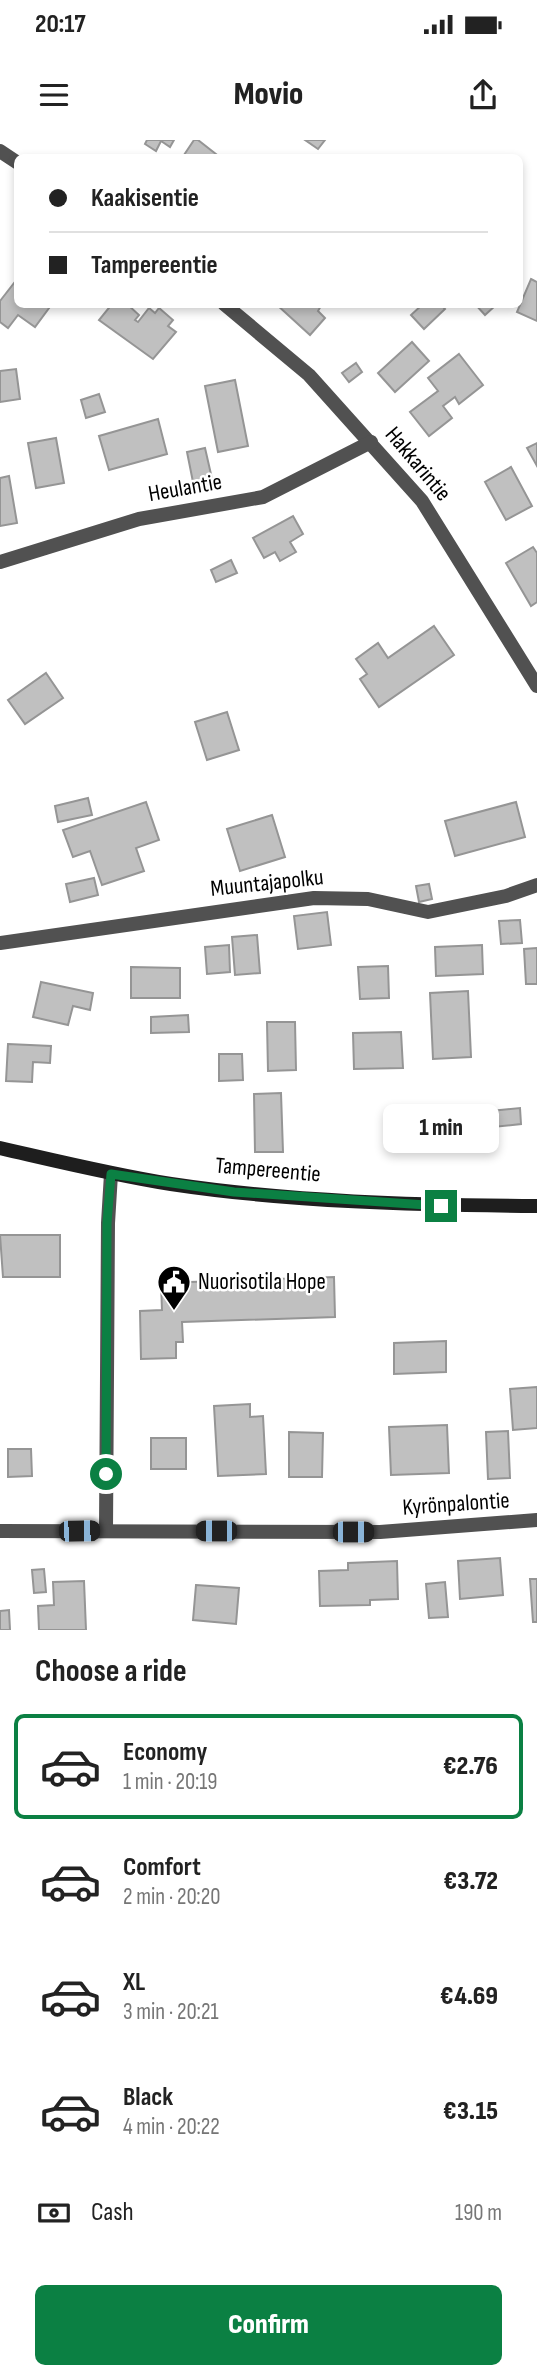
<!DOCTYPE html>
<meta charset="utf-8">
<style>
body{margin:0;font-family:"Sofia Sans Condensed",sans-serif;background:#f6f6f6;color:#222;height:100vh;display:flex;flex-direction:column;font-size:26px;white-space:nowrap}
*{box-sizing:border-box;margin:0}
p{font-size:23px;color:#767676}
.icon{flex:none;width:38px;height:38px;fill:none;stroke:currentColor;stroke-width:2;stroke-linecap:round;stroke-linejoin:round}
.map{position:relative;height:1490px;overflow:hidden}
.drawer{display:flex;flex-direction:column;background:#fff;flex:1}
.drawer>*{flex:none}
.banner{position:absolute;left:14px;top:14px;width:509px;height:154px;border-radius:10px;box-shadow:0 4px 10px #0003;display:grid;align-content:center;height:154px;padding:0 35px;background:#fff}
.end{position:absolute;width:32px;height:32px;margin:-16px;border:9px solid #0b8043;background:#fff;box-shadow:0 0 0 4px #fff}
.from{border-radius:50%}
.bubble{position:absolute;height:49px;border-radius:10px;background:#fff;box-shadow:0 4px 10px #0003;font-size:23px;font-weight:800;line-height:49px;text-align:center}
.car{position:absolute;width:21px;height:42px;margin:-21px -10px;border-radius:9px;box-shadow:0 0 5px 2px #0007;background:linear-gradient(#222 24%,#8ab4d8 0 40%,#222 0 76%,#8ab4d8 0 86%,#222 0)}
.banner b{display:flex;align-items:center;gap:24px;height:66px;font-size:26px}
.banner b+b{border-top:2px solid #e0e0e0}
.banner i{width:18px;height:18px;background:#222}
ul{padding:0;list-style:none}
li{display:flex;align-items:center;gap:21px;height:105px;margin:0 14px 10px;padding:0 21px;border:4px solid transparent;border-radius:10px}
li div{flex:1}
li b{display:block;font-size:26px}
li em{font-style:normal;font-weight:800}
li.current{border-color:#0b8043}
li>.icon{width:63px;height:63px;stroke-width:1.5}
h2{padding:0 35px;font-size:32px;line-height:84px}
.pay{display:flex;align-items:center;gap:18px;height:77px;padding:0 35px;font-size:26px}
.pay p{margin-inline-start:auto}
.button{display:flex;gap:14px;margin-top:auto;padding:14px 35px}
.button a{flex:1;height:80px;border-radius:10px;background:#0b8043;color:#fff;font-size:28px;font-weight:800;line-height:80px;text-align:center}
.status{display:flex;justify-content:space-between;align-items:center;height:49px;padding:0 35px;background:#fff;direction:ltr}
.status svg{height:19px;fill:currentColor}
header{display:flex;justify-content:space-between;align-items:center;height:91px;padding:0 35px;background:#fff;font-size:32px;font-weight:800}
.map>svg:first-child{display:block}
.building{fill:#c0c0c0;stroke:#959595;stroke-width:2}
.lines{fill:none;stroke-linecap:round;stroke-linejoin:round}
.street{stroke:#515151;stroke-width:14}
.secondary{stroke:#1e1e1e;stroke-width:14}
.route{stroke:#0b8043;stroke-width:9}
.labels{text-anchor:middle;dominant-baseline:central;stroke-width:5;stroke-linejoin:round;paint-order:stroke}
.street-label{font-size:23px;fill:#000;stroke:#fff}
.poi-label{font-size:23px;fill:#000;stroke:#fff;text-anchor:start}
</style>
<div class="status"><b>20:17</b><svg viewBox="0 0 49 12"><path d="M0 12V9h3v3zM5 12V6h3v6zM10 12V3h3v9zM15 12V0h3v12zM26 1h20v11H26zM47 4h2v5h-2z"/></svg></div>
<header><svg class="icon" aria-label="menu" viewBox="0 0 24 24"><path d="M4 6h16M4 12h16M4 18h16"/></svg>Movio<svg class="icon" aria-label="share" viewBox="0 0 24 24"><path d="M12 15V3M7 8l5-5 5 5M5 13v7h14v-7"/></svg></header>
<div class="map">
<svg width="537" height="1490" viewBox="0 0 537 1490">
<rect width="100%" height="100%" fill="#fff"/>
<!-- building -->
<g class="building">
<polygon points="147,0 174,0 170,7 161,1 156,11 145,4"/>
<polygon points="194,0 198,0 221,18 182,18"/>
<polygon points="305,0 325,0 318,9"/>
<polygon points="18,138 18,164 52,164 35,187 18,175 8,188 0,182 0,161"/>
<polygon points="531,139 537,142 537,181 517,172"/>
<polygon points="112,164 127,164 139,175 135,180 138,182 149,168 155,173 159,168 173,180 168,186 176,192 153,219 99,180"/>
<polygon points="276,164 322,164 318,171 325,178 310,195"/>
<polygon points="423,164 440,164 445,169 424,189 411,175"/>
<polygon points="475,164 495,164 496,165 485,175"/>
<polygon points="412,202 429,221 395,252 378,233"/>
<polygon points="459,214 483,245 459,264 455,257 443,266 452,278 429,296 410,272 438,251 428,238"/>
<polygon points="356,223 362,232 349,242 342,233"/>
<polygon points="16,229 20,259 0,262 0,231"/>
<polygon points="235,240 248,306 218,312 205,246"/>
<polygon points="99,254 105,272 86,278 81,260"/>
<polygon points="158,279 167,314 109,330 99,296"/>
<polygon points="56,298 64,343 36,348 28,303"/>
<polygon points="537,303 537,326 527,308"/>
<polygon points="205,308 213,343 194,347 187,312"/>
<polygon points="511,327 532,366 506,380 485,342"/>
<polygon points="9,336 17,383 0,386 0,338"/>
<polygon points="293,376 303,394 290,402 296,412 280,421 275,412 264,418 253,398"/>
<polygon points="533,407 537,413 537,462 531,466 506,423"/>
<polygon points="231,420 237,433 216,442 211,430"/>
<polygon points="434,486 454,515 379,567 360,539 367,534 356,519 378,503 388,518"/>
<polygon points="46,533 63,558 25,584 8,560"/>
<polygon points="227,572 239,610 207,620 195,582"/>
<polygon points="88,658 92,675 58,682 55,666"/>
<polygon points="146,662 159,700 136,708 144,731 102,745 90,711 73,717 63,690"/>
<polygon points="516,662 525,697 455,716 445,681"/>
<polygon points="272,675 285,717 240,731 227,689"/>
<polygon points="94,738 98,755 70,762 66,744"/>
<polygon points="429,744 432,759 419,762 416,746"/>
<polygon points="327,772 331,805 298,809 294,776"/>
<polygon points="520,780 522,803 501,804 499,781"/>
<polygon points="257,795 260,833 235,835 232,797"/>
<polygon points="229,805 230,832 207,834 205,807"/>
<polygon points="482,805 483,834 436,836 435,807"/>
<polygon points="537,808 537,844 526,844 524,809"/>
<polygon points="388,826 389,858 360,859 358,827"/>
<polygon points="131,827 180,828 180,858 131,858"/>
<polygon points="41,842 93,853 90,870 73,866 68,885 33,877"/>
<polygon points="468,851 471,917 433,919 430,853"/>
<polygon points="188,875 189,892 151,893 151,877"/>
<polygon points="267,882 295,882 296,930 268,931"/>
<polygon points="401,892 403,928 354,929 353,893"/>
<polygon points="8,904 51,906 50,923 33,922 32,942 6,941"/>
<polygon points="219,914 242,914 243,940 219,941"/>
<polygon points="281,953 283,1012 255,1012 254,954"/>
<polygon points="520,968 521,984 493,987 491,971"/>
<polygon points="460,975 462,999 433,1001 431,978"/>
<polygon points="0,1095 60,1095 60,1137 3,1137"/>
<polygon points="334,1137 335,1177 182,1182 183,1202 176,1202 176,1218 141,1219 140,1171 162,1170 161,1143"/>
<polygon points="446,1201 446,1232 394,1234 394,1203"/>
<polygon points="537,1247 537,1288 513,1290 510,1249"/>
<polygon points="250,1264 250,1277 263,1276 266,1334 218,1336 214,1266"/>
<polygon points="447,1285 449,1333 391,1335 389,1287"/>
<polygon points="508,1291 510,1338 488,1339 486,1292"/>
<polygon points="289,1292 323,1293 322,1337 289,1337"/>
<rect x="151" y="1298" width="35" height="31"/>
<polygon points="8,1309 31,1309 32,1336 8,1337"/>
<polygon points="500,1418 503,1455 460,1459 458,1421"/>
<polygon points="397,1421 398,1459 370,1460 370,1465 320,1466 319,1431 348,1430 348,1423"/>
<polygon points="44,1429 46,1452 34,1453 32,1430"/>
<polygon points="530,1439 537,1439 537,1482 533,1482"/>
<polygon points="84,1441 86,1490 39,1490 38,1466 54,1465 53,1442"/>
<polygon points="445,1442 448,1477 429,1478 426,1444"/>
<polygon points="196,1445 239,1448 236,1484 193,1480"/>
<polygon points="9,1470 10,1490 0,1490 0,1471"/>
</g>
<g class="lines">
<!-- street -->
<g class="street">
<polyline points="0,11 18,23"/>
<polyline points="224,164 309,235 422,361 537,546"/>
<polyline points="0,422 139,379 263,357 371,302"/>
<polyline points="0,803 314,758 368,759 428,772 506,756 537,745"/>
<polyline points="106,1390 108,1083 111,1034"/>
<polyline points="0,1391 380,1392 537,1380"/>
</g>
<!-- secondary -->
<path class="secondary" d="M0 1008C57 1021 114 1035 171 1044 291 1062 416 1065 537 1066"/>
</g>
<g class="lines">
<!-- route -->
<polyline class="route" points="106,1334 107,1083 111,1034 234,1052 441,1066"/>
</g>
<!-- icons -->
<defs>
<symbol id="civic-pin" viewBox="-11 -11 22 30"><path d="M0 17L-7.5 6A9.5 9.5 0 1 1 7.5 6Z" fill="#000" stroke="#fff"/><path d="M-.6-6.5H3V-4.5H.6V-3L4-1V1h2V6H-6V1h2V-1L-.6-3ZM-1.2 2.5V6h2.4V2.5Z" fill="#fff"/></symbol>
</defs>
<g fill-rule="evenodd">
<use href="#civic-pin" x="155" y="1123" width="38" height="52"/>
</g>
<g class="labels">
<!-- street labels -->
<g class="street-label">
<text transform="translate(418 324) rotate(50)">Hakkarintie</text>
<text transform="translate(185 348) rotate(-10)">Heulantie</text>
<text transform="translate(267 743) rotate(-6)">Muuntajapolku</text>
<text transform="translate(268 1030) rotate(5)">Tampereentie</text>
<text transform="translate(456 1364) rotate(-4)">Kyrönpalontie</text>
</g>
<!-- poi labels -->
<g class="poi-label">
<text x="198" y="1142">Nuorisotila Hope</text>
</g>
</g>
</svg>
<i class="end from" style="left:106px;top:1334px"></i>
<i class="end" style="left:441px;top:1066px"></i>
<div class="bubble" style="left:383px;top:964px;width:116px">1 min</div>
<i class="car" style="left:79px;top:1391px;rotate:89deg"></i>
<i class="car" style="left:216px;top:1391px;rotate:270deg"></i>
<i class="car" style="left:353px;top:1392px;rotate:90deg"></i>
<div class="banner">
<b><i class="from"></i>Kaakisentie</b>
<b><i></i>Tampereentie</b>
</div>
</div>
<section class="drawer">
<h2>Choose a ride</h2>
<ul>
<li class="current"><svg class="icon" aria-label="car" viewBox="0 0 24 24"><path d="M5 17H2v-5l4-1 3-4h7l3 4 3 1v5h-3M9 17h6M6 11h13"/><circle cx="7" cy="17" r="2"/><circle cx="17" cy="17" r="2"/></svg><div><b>Economy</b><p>1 min · 20:19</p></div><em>€2.76</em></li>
<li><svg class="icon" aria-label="car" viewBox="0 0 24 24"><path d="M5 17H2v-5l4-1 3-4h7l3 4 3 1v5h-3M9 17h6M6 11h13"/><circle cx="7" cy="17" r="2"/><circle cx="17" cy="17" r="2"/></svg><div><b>Comfort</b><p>2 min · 20:20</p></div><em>€3.72</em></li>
<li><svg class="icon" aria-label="car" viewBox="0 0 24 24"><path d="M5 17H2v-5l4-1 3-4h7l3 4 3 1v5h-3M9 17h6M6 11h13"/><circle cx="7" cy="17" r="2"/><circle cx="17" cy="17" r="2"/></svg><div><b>XL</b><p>3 min · 20:21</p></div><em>€4.69</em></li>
<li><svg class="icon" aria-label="car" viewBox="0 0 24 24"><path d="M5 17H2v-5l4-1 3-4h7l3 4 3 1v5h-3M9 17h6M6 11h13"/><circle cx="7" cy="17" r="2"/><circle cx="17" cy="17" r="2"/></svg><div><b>Black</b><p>4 min · 20:22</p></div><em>€3.15</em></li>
</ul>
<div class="pay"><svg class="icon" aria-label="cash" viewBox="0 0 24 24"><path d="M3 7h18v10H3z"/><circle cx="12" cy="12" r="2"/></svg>Cash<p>190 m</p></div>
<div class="button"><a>Confirm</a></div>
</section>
